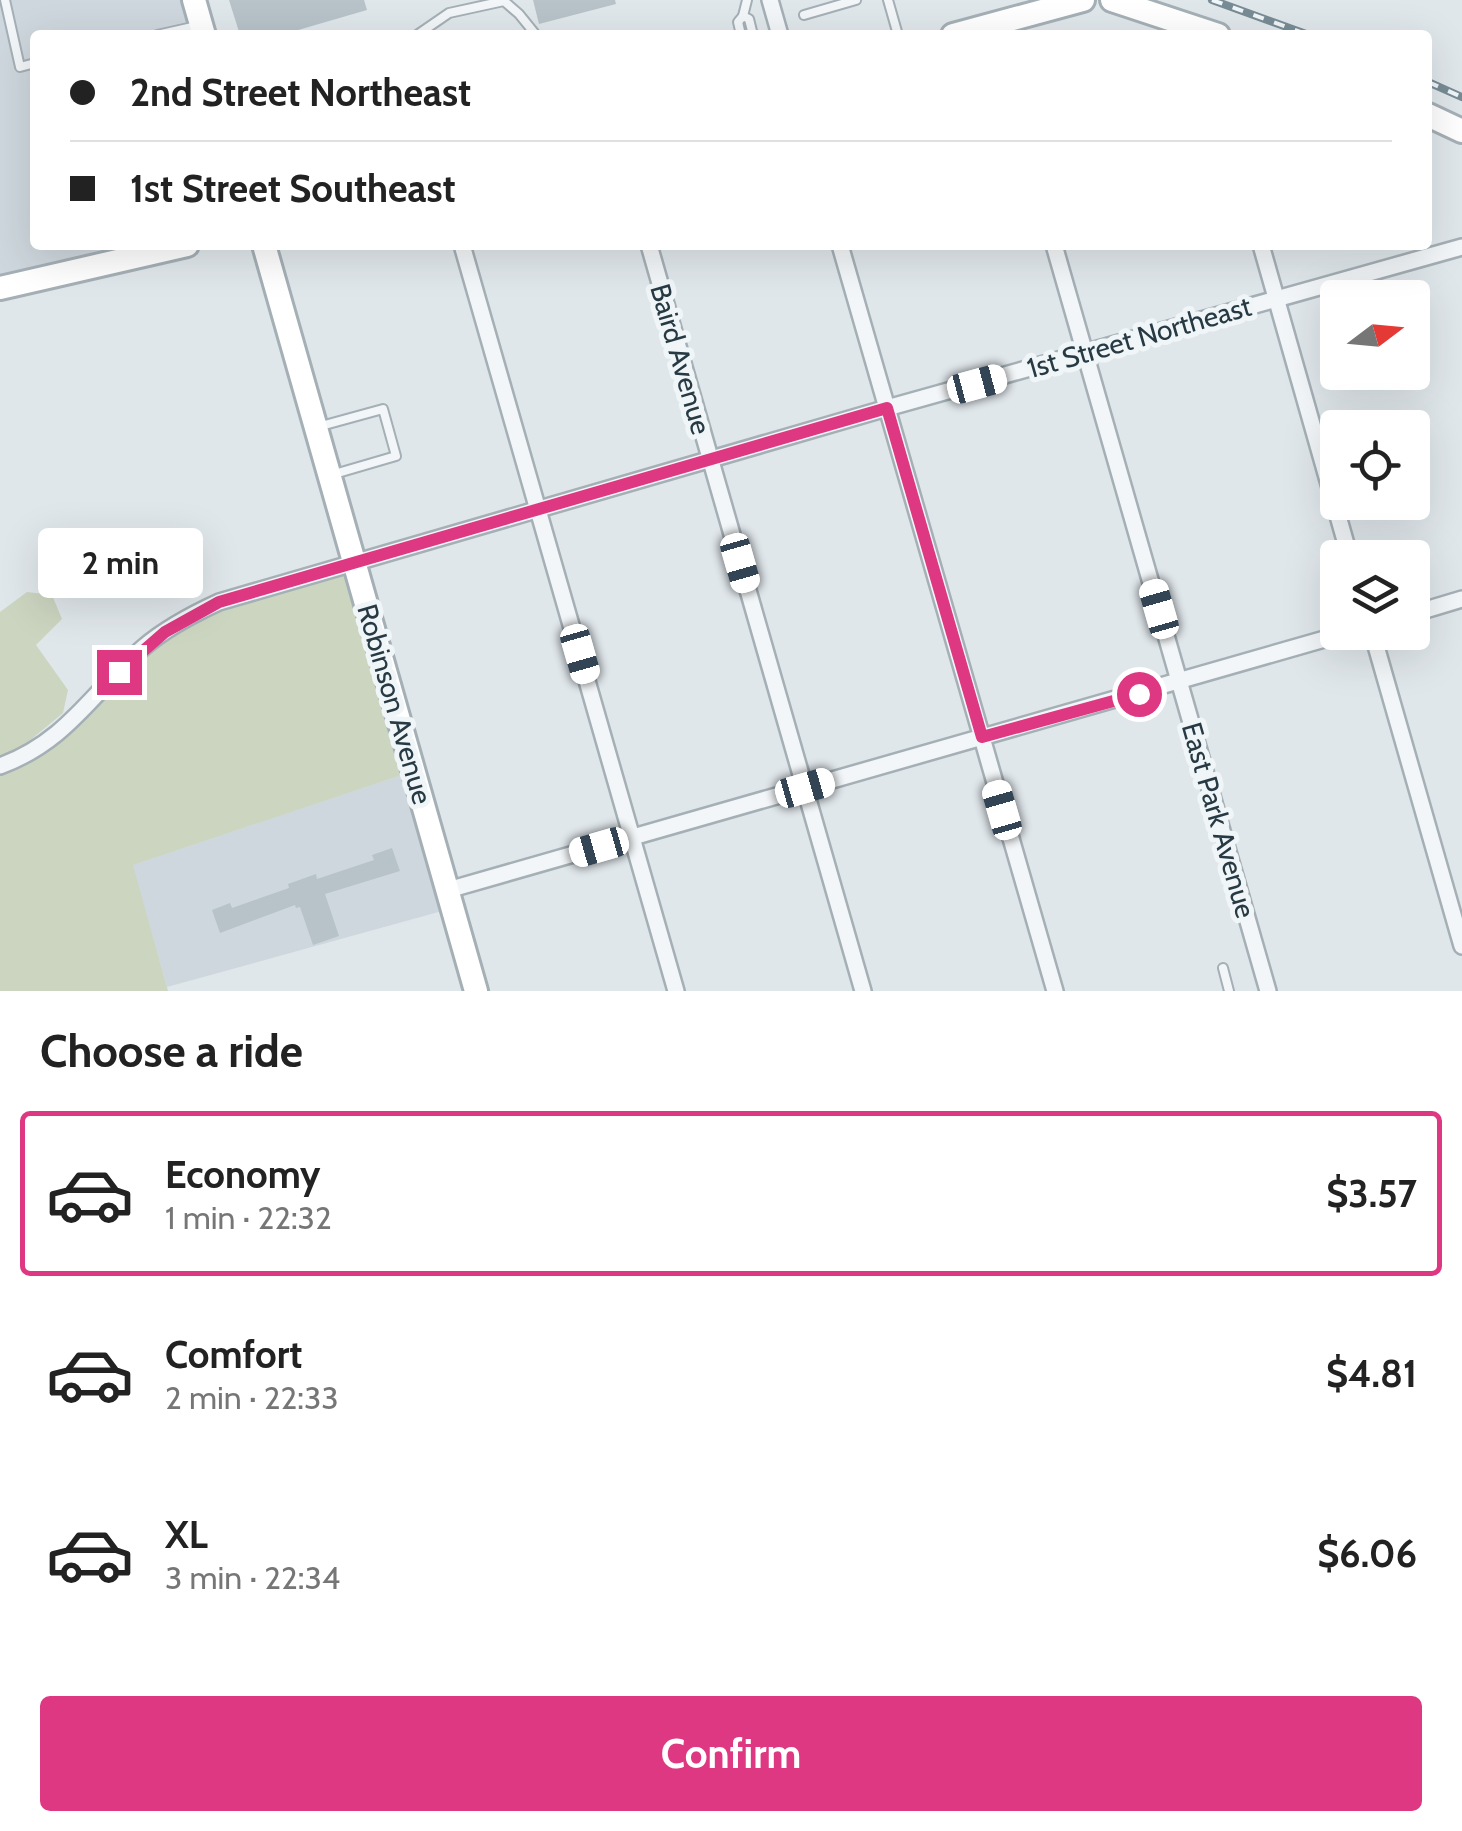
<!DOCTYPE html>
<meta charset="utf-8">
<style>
body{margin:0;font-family:Cabin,sans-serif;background:#f2f2f2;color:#222;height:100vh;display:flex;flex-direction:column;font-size:38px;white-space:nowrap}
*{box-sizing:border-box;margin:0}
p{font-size:32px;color:#767676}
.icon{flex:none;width:55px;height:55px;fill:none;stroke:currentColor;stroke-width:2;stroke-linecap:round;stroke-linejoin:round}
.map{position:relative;height:991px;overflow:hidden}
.details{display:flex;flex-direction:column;background:#fff;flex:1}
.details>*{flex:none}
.hud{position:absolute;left:30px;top:30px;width:1402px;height:220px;border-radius:10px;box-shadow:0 10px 40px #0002;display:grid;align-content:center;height:220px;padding:0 40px;background:#fff}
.needle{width:65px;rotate:74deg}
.tools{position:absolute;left:1320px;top:280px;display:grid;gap:20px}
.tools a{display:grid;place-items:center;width:110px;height:110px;border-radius:10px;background:#fff;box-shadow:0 10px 40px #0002;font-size:50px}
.end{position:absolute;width:45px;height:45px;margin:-22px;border:12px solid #dd3881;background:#fff;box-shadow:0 0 0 5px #fff}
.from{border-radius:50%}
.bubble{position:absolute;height:70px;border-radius:10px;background:#fff;box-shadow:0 10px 40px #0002;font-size:32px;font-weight:700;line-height:70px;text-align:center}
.car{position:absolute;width:30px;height:60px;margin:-30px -15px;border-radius:12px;box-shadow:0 0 8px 2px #0007;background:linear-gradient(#fff 24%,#345 0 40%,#fff 0 76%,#345 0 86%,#fff 0)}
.hud b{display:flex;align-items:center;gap:35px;height:95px;font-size:38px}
.hud b+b{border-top:2px solid #e0e0e0}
.hud i{width:25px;height:25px;background:#222}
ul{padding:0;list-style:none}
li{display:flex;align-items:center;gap:30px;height:165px;margin:0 20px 15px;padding:0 20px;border:5px solid transparent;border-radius:10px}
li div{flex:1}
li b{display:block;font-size:38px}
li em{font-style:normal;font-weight:700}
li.current{border-color:#dd3881}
li>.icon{width:90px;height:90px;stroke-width:1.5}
h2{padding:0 40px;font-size:45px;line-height:120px}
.primary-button{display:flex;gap:20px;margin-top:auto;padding:20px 40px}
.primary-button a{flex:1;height:115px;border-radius:10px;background:#dd3881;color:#fff;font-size:40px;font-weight:700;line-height:115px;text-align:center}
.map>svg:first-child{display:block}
.built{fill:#ced7dd}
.green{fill:#ccd5c0}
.building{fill:#b7c2c9}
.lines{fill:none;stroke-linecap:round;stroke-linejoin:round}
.lane-casing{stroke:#a5b0b6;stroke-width:12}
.street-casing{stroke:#a5b0b6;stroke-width:20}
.secondary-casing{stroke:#a5b0b6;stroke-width:28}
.lane{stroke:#f3f6f8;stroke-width:8}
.street{stroke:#f3f6f8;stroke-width:15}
.secondary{stroke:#fff;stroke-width:22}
.rail-casing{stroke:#788c96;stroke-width:8}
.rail{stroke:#f0f5f8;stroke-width:4;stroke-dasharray:11;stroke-linecap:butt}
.route{stroke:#dd3881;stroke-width:12}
.labels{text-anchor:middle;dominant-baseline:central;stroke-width:10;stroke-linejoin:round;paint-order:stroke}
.street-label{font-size:28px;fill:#273a44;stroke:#f0f5f8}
</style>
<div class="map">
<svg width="1462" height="991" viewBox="0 0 1462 991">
<rect width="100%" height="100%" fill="#e0e7eb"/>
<!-- built -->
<g class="built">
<polygon points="0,0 194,0 204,35 35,35 35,245 186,245 0,288"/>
<polygon points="414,771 453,908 167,987 132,865"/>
</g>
<!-- green -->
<g class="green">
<polygon points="355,560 414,771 133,865 168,991 0,991 0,775 47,751 47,743 119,672 196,612"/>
<polygon points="27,592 52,595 62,619 36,645 68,690 63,713 23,746 0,757 0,612"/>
</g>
<!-- building -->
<g class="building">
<polygon points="229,0 364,0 367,10 281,35 240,35"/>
<polygon points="533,0 615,0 616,4 539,24"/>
<polygon points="392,848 400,871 325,894 339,936 313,945 300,907 296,908 295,905 220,933 212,910 230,903 232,908 289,888 288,884 316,874 317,879 374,860 372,855"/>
</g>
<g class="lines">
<defs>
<g id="lane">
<polyline points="5,0 20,67 35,63"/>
<polyline points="747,0 743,16 749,19 753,35"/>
<polyline points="888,0 898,35"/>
<polyline points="804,15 856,0"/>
<polyline points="157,35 197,26"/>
<polyline points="417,35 449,13 504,1 519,14 536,35"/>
<polyline points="741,35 738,22 743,16"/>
<polyline points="321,426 383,409 396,456 331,475"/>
<polyline points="1223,968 1229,991"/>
</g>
<g id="street">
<polyline points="770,0 780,35"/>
<polyline points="462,245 676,991"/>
<polyline points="649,245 863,991"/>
<polyline points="840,245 1055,991"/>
<polyline points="1054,245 1268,991"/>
<polyline points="1261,245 1350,558"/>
<polyline points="1412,614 1462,599"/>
<polyline points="1372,632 1462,946"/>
<path d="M0 766C68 741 93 691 144 647 166 628 193 614 219 602L887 408 1462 247"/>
<polyline points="448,890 1349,632"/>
</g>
<g id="secondary">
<polyline points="194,0 204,35"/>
<polyline points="1112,0 1218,35"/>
<polyline points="953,35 1083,0"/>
<polyline points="1428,115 1462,131"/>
<polyline points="264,245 476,991"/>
<polyline points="0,288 187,245"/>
</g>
</defs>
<!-- lane casing -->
<use href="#lane" class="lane-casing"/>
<!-- street casing -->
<use href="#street" class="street-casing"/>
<!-- secondary casing -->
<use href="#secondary" class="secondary-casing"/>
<!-- lane -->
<use href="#lane" class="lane"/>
<!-- street -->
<use href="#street" class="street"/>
<!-- secondary -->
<use href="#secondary" class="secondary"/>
<defs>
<g id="rail">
<polyline points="1212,0 1309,35"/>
<polyline points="1428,82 1462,97"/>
</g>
</defs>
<!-- rail casing -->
<use href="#rail" class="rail-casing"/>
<!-- rail -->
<use href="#rail" class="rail"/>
</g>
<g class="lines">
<!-- route -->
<polyline class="route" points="119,672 165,632 219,602 887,408 982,737 1139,694"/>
</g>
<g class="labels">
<!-- street labels -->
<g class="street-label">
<text transform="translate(1139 337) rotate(-16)">1st Street Northeast</text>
<text transform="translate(681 359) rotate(74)">Baird Avenue</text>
<text transform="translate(395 704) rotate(74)">Robinson Avenue</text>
<text transform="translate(1219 820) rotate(74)">East Park Avenue</text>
</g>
</g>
</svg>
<div class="tools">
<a><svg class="needle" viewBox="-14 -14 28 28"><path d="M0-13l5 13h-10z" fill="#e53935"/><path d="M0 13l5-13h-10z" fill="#767676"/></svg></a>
<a><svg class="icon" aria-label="locate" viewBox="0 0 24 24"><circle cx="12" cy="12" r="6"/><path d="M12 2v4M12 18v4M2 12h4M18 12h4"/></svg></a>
<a><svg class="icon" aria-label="layers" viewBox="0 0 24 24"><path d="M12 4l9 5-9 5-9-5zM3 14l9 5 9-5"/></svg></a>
</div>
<i class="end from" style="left:1139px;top:694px"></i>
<i class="end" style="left:119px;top:672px"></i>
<div class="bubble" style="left:38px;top:528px;width:165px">2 min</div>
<i class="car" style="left:977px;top:384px;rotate:75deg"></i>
<i class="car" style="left:740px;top:563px;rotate:164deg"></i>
<i class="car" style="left:1159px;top:609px;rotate:344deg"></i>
<i class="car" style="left:580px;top:654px;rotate:164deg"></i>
<i class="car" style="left:805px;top:788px;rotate:74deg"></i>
<i class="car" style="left:1002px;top:810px;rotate:344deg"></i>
<i class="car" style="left:599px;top:847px;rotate:254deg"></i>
<div class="hud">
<b><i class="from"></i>2nd Street Northeast</b>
<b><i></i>1st Street Southeast</b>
</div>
</div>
<section class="details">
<h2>Choose a ride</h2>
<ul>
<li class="current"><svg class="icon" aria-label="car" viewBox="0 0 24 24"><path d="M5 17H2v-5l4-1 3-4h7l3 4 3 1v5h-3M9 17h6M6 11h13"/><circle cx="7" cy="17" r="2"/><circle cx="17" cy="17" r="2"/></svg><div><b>Economy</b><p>1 min · 22:32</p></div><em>$3.57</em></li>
<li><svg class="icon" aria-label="car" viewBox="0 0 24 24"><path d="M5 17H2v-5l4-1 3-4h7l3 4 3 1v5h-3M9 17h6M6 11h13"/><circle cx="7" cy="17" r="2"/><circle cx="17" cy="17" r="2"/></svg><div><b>Comfort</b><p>2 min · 22:33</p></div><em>$4.81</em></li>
<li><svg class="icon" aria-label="car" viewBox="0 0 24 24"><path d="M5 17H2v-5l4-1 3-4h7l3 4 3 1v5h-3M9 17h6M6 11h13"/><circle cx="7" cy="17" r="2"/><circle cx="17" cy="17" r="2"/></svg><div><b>XL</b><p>3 min · 22:34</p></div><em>$6.06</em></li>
</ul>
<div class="primary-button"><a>Confirm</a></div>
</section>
